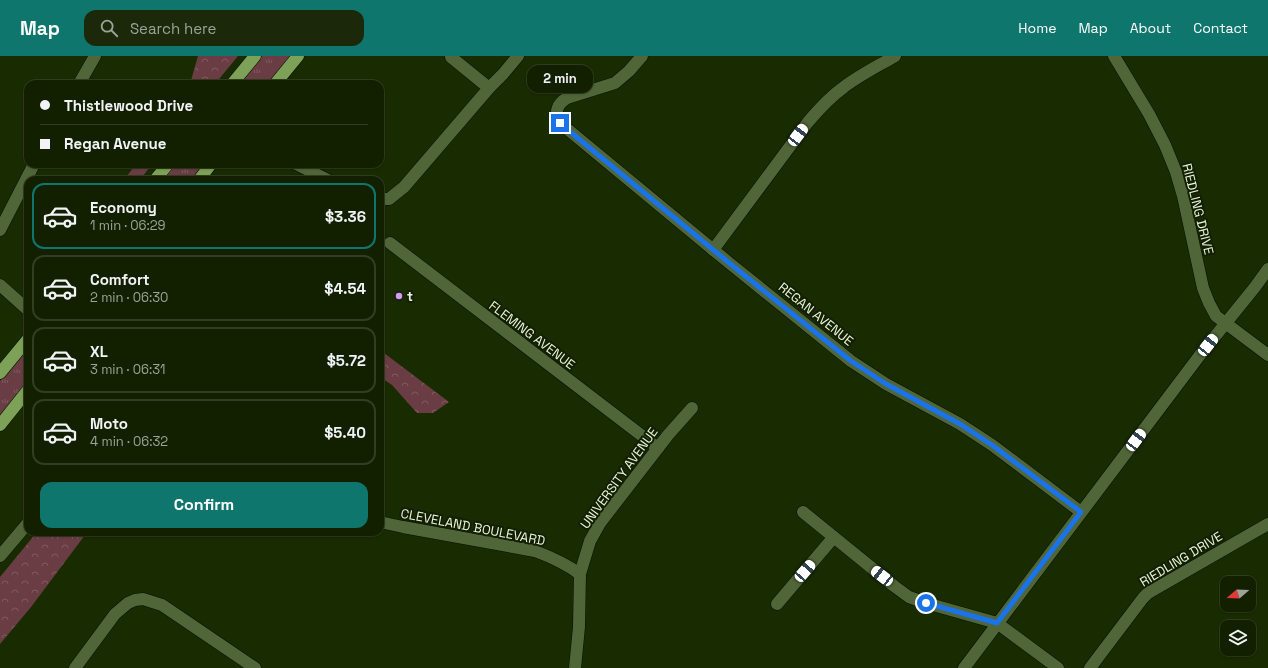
<!DOCTYPE html>
<meta charset="utf-8">
<style>
body{margin:0;font-family:"Space Grotesk",sans-serif;background:#1c280a;color:#f1f3f6;height:100vh;display:flex;flex-direction:column;font-size:15px;white-space:nowrap}
*{box-sizing:border-box;margin:0}
p{font-size:13px;color:#9da399}
.icon{flex:none;width:22px;height:22px;fill:none;stroke:currentColor;stroke-width:2;stroke-linecap:round;stroke-linejoin:round}
.map{position:relative;flex:1;overflow:hidden}
.drawer{position:absolute;left:24px;top:120px;width:360px;height:360px;display:flex;flex-direction:column;background:#132000;border-radius:12px;box-shadow:0 1px 3px #0004,0 0 0 1px #323e22}
.drawer>*{flex:none}
.guide{position:absolute;left:24px;top:24px;width:360px;height:88px;border-radius:12px;box-shadow:0 1px 3px #0004,0 0 0 1px #323e22;display:grid;align-content:center;height:88px;padding:0 16px;background:#132000}
.needle{width:26px;rotate:251deg}
.fabs{position:absolute;left:1220px;top:520px;display:grid;gap:8px}
.fabs a{display:grid;place-items:center;width:36px;height:36px;border-radius:8px;background:#132000;box-shadow:0 1px 3px #0004,0 0 0 1px #323e22;font-size:20px}
.end{position:absolute;width:18px;height:18px;margin:-9px;border:5px solid #1a73e8;background:#fff;box-shadow:0 0 0 2px #fff}
.from{border-radius:50%}
.bubble{position:absolute;height:28px;border-radius:12px;background:#132000;box-shadow:0 1px 3px #0004,0 0 0 1px #323e22;font-size:13px;font-weight:700;line-height:28px;text-align:center}
.car{position:absolute;width:12px;height:24px;margin:-12px -6px;border-radius:5px;box-shadow:0 0 3px 1px #0007;background:linear-gradient(#fff 24%,#345 0 40%,#fff 0 76%,#345 0 86%,#fff 0)}
.guide b{display:flex;align-items:center;gap:14px;height:38px;font-size:15px}
.guide b+b{border-top:1px solid #323e22}
.guide i{width:10px;height:10px;background:#f1f3f6}
ul{padding:7px 0 0;list-style:none}
li{display:flex;align-items:center;gap:12px;height:66px;margin:0 8px 6px;padding:0 8px;border:2px solid #323e22;border-radius:12px}
li div{flex:1}
li b{display:block;font-size:15px}
li em{font-style:normal;font-weight:700}
li.selected{border-color:#0f766e}
li>.icon{width:36px;height:36px;stroke-width:1.5}
.button{display:flex;gap:8px;margin-top:auto;padding:8px 16px}
.button a{flex:1;height:46px;border-radius:12px;background:#0f766e;color:#fff;font-size:16px;font-weight:700;line-height:46px;text-align:center}
header{display:flex;align-items:center;gap:24px;box-sizing:border-box;height:56px;padding:0 20px;background:#0f766e;color:#fff}
header strong{font-size:19px}
nav{display:flex;gap:22px;margin-inline-start:auto;font-size:14px}
.search{width:280px;height:36px;background:#1c280a;display:flex;align-items:center;gap:10px;box-sizing:border-box;padding:0 14px;border-radius:12px;color:#9da399;font-size:15px}
.map>svg:first-child{display:block}
.grass{fill:url(#grass-tufts)}
.forest{fill:url(#forest-crowns)}
.lines{fill:none;stroke-linecap:round;stroke-linejoin:round}
.minor-casing{stroke:#061200;stroke-width:13}
.major-casing{stroke:#061200;stroke-width:13}
.minor{stroke:#506639;stroke-width:12}
.major{stroke:#7da156;stroke-width:12}
.route{stroke:#1a73e8;stroke-width:5}
.poi-dot{fill:#d39cfc;stroke:#122001;stroke-width:1.5}
.labels{text-anchor:middle;dominant-baseline:central;stroke-width:4;stroke-linejoin:round;paint-order:stroke}
.street-label{font-size:13px;fill:#e8f5dc;stroke:#122001}
.poi-label{font-size:13px;font-weight:bold;fill:#e8f5dc;stroke:#122001;text-anchor:start}
</style>
<header>
<strong>Map</strong>
<div class="search"><svg class="icon" aria-label="search" viewBox="0 0 24 24"><circle cx="10" cy="10" r="6"/><path d="M15 15l6 6"/></svg>Search here</div>
<nav><a>Home</a><a>Map</a><a>About</a><a>Contact</a></nav>
</header>
<div class="map">
<svg width="1268" height="612" viewBox="0 0 1268 612">
<defs>
<pattern id="grass-tufts" width="24" height="20" patternUnits="userSpaceOnUse"><rect width="24" height="20" fill="#6a3d44"/><path d="M3 7l-1-3M5 7V3M7 7l1-3M15 17l-1-3M17 17v-4M19 17l1-3" fill="none" stroke="#7f5a5e"/></pattern>
<pattern id="forest-crowns" width="20" height="18" patternUnits="userSpaceOnUse"><rect width="20" height="18" fill="#6a3d44"/><path d="M2 6a3 3 0 1 1 6 0M12 15a3 3 0 1 1 6 0" fill="none" stroke="#7f5a5e"/></pattern>
</defs>
<rect width="100%" height="100%" fill="#192b00"/>
<!-- grass -->
<g class="grass">
<polygon points="262,0 291,0 269,28 239,28"/>
<polygon points="175,108 203,108 191,124 162,124"/>
<polygon points="28,291 28,327 0,361 0,325"/>
</g>
<!-- forest -->
<g class="forest">
<polygon points="198,0 238,0 215,28 190,28"/>
<polygon points="136,108 152,108 140,124 124,124"/>
<polygon points="380,294 449,346 433,357 417,357 392,329 380,321"/>
<polygon points="37,476 90,476 85,479 31,551 0,588 0,521"/>
</g>
<g class="lines">
<defs>
<g id="minor">
<path d="M642 0 629 15 615 27 567 42C557 48 554 56 560 67L728 206 851 305 886 328 960 368 992 389 1081 456"/>
<polyline points="1114,0 1149,58 1165,89 1176,116 1183,140 1203,232 1209,247 1216,260 1268,299"/>
<polyline points="79,28 95,0"/>
<polyline points="489,32 503,18 518,0"/>
<polyline points="296,108 328,124"/>
<polyline points="380,143 389,143 404,131 489,32 451,1 452,0"/>
<polyline points="0,174 34,108"/>
<polyline points="390,187 658,392"/>
<path d="M713 194 808 66C819 53 830 41 844 31 860 19 878 10 895 0"/>
<polyline points="0,229 28,254"/>
<polyline points="803,456 894,530 909,541 926,547 997,567 1058,612"/>
<path d="M380 466 403 471 535 495C551 501 566 508 580 518"/>
<polyline points="0,500 28,467"/>
<polyline points="777,548 833,482"/>
<polyline points="75,612 115,558 128,547 135,544 143,543 162,549 255,612"/>
<polyline points="575,612 579,571 580,518 590,485 600,467 668,379 692,352"/>
<polyline points="964,612 1200,299 1255,231 1268,213"/>
<polyline points="1090,612 1143,542 1148,537 1268,468"/>
</g>
<g id="major">
<polyline points="232,28 255,0"/>
<polyline points="275,28 298,0"/>
<polyline points="155,124 168,108"/>
<polyline points="199,124 211,108"/>
<polyline points="0,317 28,283"/>
<polyline points="0,369 28,334"/>
</g>
</defs>
<!-- minor casing -->
<use href="#minor" class="minor-casing"/>
<!-- major casing -->
<use href="#major" class="major-casing"/>
<!-- minor -->
<use href="#minor" class="minor"/>
<!-- major -->
<use href="#major" class="major"/>
</g>
<g class="lines">
<!-- route -->
<polyline class="route" points="560,67 568,74 728,206 851,305 886,328 960,368 992,389 1081,456 997,567 926,547"/>
</g>
<!-- markers -->
<circle class="poi-dot" cx="399" cy="240" r="4"/>
<g class="labels">
<!-- street labels -->
<g class="street-label">
<text transform="translate(1198 153) rotate(76)">RIEDLING DRIVE</text>
<text transform="translate(816 258) rotate(39)">REGAN AVENUE</text>
<text transform="translate(532 279) rotate(37)">FLEMING AVENUE</text>
<text transform="translate(619 422) rotate(-54)">UNIVERSITY AVENUE</text>
<text transform="translate(473 471) rotate(11)">CLEVELAND BOULEVARD</text>
<text transform="translate(1181 503) rotate(-31)">RIEDLING DRIVE</text>
</g>
<!-- poi labels -->
<g class="poi-label">
<text x="407" y="240">t</text>
</g>
</g>
</svg>
<div class="fabs">
<a><svg class="needle" viewBox="-14 -14 28 28"><path d="M0-13l5 13h-10z" fill="#e53935"/><path d="M0 13l5-13h-10z" fill="#9da399"/></svg></a>
<a><svg class="icon" aria-label="layers" viewBox="0 0 24 24"><path d="M12 4l9 5-9 5-9-5zM3 14l9 5 9-5"/></svg></a>
</div>
<i class="end from" style="left:926px;top:547px"></i>
<i class="end" style="left:560px;top:67px"></i>
<div class="bubble" style="left:527px;top:9px;width:66px">2 min</div>
<i class="car" style="left:798px;top:79px;rotate:37deg"></i>
<i class="car" style="left:1208px;top:289px;rotate:38deg"></i>
<i class="car" style="left:1136px;top:384px;rotate:37deg"></i>
<i class="car" style="left:805px;top:515px;rotate:41deg"></i>
<i class="car" style="left:882px;top:520px;rotate:308deg"></i>
<div class="guide">
<b><i class="from"></i>Thistlewood Drive</b>
<b><i></i>Regan Avenue</b>
</div>
<section class="drawer">
<ul>
<li class="selected"><svg class="icon" aria-label="car" viewBox="0 0 24 24"><path d="M5 17H2v-5l4-1 3-4h7l3 4 3 1v5h-3M9 17h6M6 11h13"/><circle cx="7" cy="17" r="2"/><circle cx="17" cy="17" r="2"/></svg><div><b>Economy</b><p>1 min · 06:29</p></div><em>$3.36</em></li>
<li><svg class="icon" aria-label="car" viewBox="0 0 24 24"><path d="M5 17H2v-5l4-1 3-4h7l3 4 3 1v5h-3M9 17h6M6 11h13"/><circle cx="7" cy="17" r="2"/><circle cx="17" cy="17" r="2"/></svg><div><b>Comfort</b><p>2 min · 06:30</p></div><em>$4.54</em></li>
<li><svg class="icon" aria-label="car" viewBox="0 0 24 24"><path d="M5 17H2v-5l4-1 3-4h7l3 4 3 1v5h-3M9 17h6M6 11h13"/><circle cx="7" cy="17" r="2"/><circle cx="17" cy="17" r="2"/></svg><div><b>XL</b><p>3 min · 06:31</p></div><em>$5.72</em></li>
<li><svg class="icon" aria-label="car" viewBox="0 0 24 24"><path d="M5 17H2v-5l4-1 3-4h7l3 4 3 1v5h-3M9 17h6M6 11h13"/><circle cx="7" cy="17" r="2"/><circle cx="17" cy="17" r="2"/></svg><div><b>Moto</b><p>4 min · 06:32</p></div><em>$5.40</em></li>
</ul>
<div class="button"><a>Confirm</a></div>
</section>
</div>
